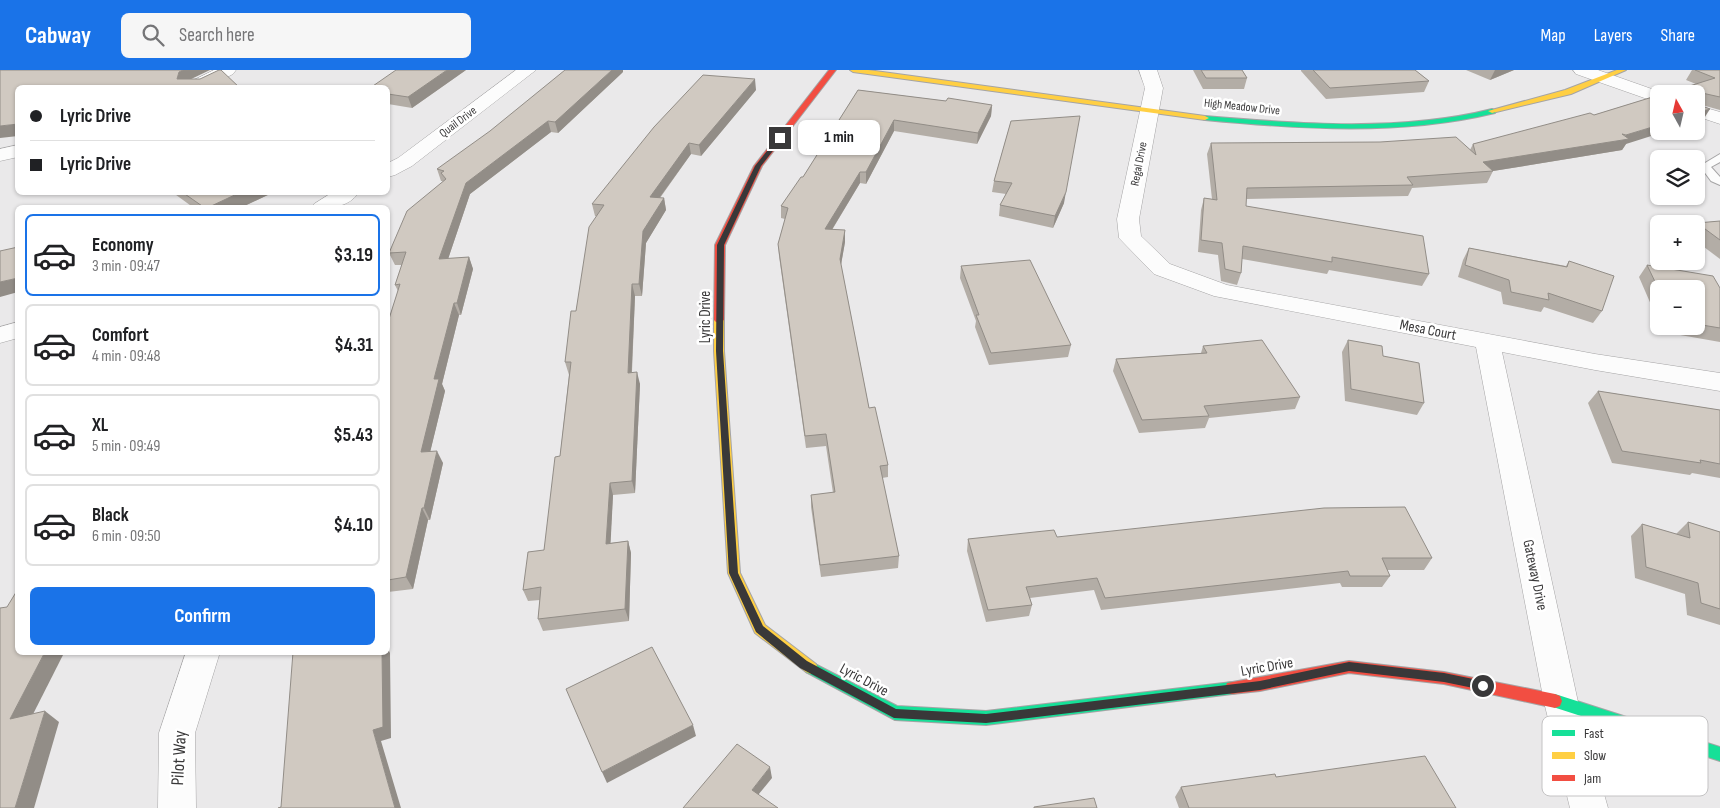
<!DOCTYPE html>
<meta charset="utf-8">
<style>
body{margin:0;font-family:"Sofia Sans Condensed",sans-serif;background:#f6f6f6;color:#202124;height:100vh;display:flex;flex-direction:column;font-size:19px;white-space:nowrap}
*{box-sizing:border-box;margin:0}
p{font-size:16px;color:#757577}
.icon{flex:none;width:28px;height:28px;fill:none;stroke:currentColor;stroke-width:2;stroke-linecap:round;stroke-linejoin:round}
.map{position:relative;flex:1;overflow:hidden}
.panel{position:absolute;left:15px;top:135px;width:375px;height:450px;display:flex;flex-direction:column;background:#fff;border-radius:8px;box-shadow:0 1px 4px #0004}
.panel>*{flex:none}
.hud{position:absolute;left:15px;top:15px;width:375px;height:110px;border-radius:8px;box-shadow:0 1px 4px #0004;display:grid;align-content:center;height:110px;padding:0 15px;background:#fff}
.needle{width:32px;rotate:352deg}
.fabs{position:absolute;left:1650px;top:15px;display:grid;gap:10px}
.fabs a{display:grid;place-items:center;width:55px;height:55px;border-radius:8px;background:#fff;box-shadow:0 1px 4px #0004;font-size:25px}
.end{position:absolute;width:22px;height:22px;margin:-11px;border:6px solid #393839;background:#fff;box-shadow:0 0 0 2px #fff}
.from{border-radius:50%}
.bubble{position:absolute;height:35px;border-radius:8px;background:#fff;box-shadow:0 1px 4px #0004;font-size:16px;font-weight:700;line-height:35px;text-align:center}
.hud b{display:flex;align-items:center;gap:18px;height:48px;font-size:19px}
.hud b+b{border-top:1px solid #e0e0e0}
.hud i{width:12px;height:12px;background:#202124}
ul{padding:9px 0 0;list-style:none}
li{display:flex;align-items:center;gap:15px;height:82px;margin:0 10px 8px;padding:0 5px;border:2px solid #e0e0e0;border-radius:8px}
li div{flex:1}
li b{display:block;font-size:19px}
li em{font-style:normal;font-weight:700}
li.on{border-color:#1a73e8}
li>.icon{width:45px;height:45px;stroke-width:1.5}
.button{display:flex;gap:10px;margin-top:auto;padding:10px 15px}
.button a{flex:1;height:58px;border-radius:8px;background:#1a73e8;color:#fff;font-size:20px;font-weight:700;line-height:58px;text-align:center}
header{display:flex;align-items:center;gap:30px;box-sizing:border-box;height:70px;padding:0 25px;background:#1a73e8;color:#fff}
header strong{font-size:24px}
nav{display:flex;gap:28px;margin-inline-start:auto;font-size:18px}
.search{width:350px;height:45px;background:#f6f6f6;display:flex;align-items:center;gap:12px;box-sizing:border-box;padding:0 18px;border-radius:8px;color:#757577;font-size:19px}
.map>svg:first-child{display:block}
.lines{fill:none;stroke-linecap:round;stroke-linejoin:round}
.lane-casing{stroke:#a5a4a5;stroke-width:2}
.street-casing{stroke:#a5a4a5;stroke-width:1}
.fast-casing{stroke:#a5a4a5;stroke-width:2}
.slow-casing{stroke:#a5a4a5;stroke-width:2}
.jam-casing{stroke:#a5a4a5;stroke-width:2}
.lane{fill:#fcfcfc;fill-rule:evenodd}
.street{fill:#fcfcfc;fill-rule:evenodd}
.fast{fill:#16e098;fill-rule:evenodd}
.slow{fill:#ffcf43;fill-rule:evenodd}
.jam{fill:#f24e42;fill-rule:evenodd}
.wall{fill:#b3ada6}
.shaded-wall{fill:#928d87}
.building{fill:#d0c9c1;stroke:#928d87}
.route{fill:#393839}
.labels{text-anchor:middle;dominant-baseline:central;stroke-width:5;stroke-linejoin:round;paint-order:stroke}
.far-street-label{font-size:12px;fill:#393839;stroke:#fff}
.street-label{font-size:15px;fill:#393839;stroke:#fff}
.near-street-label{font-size:18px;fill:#393839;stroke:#fff}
.key{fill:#fff;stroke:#c4c3c4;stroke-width:1}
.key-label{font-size:14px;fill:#393839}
</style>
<header>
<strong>Cabway</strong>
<div class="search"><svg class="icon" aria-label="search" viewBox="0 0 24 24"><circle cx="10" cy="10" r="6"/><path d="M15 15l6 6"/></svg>Search here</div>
<nav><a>Map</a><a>Layers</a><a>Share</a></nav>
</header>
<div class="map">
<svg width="1720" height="738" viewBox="0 0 1720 738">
<rect width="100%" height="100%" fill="#eae9ea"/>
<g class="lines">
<defs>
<polygon id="lane" points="1720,84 1720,92 1711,97 1720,107 1720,115 1711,111 1700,96"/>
<g id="street">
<polygon points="214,0 236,0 233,4 206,18 184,18 186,14"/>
<polygon points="516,0 536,0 412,96 395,105 388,107 388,93 398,88"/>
<polygon points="1139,0 1157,0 1163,18 1139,149 1141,166 1170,194 1227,215 1595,284 1720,303 1720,321 1595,300 1502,282 1578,632 1608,738 1570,738 1544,632 1476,277 1214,226 1154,204 1119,168 1117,149 1145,18"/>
<polygon points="1573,0 1598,0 1666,24 1659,24 1659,32 1653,31 1576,4"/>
<polygon points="1696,35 1720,42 1720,54 1696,46"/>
<polygon points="18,75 18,87 0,91 0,79"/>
<path d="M333 122H359C348 139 328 138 311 138L314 134Z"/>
<polygon points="18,252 18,268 0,273 0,257"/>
<polygon points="186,582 220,582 195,663 196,738 158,738 159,663"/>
</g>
<g id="fast">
<path d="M1492 39 1496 41 1495 43C1401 66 1300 59 1205 50L1201 48 1205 46C1299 54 1400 62 1492 39Z"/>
<polygon points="811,592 897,636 986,641 1232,612 1237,613 1239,618 1237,623 1232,624 986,655 895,650 806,602 804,598 806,594"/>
<polygon points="1555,624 1720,677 1720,691 1550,636 1548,631 1550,626"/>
</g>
<g id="slow">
<polygon points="850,0 868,0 1205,46 1209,48 1205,50 853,2"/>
<polygon points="1617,0 1626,0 1571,24 1492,43 1488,41 1565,20"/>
<polygon points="719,247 724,250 724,281 740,503 765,555 816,594 818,598 816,602 811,604 806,602 755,563 728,503 714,281 714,250"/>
</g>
<g id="jam">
<polygon points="829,0 836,0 762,96 725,175 724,250 719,253 716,252 714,250 715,175 754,96"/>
<polygon points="1349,591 1444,602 1555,624 1560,626 1562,631 1560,636 1555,638 1444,614 1349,603 1260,621 1232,624 1227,623 1225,618 1227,613"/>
</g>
</defs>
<!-- lane casing -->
<use href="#lane" class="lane-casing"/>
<!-- street casing -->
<use href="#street" class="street-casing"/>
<!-- fast casing -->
<use href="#fast" class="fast-casing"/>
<!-- slow casing -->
<use href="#slow" class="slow-casing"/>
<!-- jam casing -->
<use href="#jam" class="jam-casing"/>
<!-- lane -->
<use href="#lane" class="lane"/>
<!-- street -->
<use href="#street" class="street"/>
<!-- fast -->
<use href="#fast" class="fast"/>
<!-- slow -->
<use href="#slow" class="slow"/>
<!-- jam -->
<use href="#jam" class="jam"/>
</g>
<!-- wall -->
<g class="wall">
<polygon points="466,0 412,38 388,34 388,18"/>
<polygon points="1193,0 1242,0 1247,8 1244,19 1203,19"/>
<polygon points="1301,0 1415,0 1429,11 1424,22 1326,29 1301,1"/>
<polygon points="1466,0 1514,0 1490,10"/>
<polygon points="1692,0 1720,0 1720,40 1702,35 1703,50 1696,52 1696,14 1686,10"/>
<polygon points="623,2 558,63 551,62 470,124 448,189 469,187 473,199 461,245 459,245 442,314 445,321 430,382 443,393 430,450 428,450 413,519 388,522 388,252 398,221 395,215 402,195 395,195 389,183 443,111 441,111 437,99"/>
<polygon points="756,20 701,86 691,84 660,128 664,128 666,140 646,173 642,226 635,226 632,302 640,314 635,423 613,425 610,473 628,471 631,483 629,551 543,561 538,549 540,530 528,531 523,520 544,480 560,386 569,305 565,292 596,146 595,146 592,134"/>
<polygon points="858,20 946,31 992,35 991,46 977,74 894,61 866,114 860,113 832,160 845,160 845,172 841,195 869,338 888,395 888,407 882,408 899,486 898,498 821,507 811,437 811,425 833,423 826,376 806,378 779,186 778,174 785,149 781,148 781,136 803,107"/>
<polygon points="1659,25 1622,80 1493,101 1487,113 1412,118 1408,126 1246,129 1246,136 1429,204 1422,216 1329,200 1327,204 1242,189 1241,203 1237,215 1221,211 1218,185 1198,182 1201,140 1204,128 1212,129 1207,84 1211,73 1380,72 1470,80 1473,74 1594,45"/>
<polygon points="1011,51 1064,133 1053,158 999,146 1000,135 1006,124 992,122 994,111"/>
<polygon points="172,122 271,122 272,123 240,138 194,138"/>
<polygon points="1720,151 1720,189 1696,171 1696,155 1697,153"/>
<polygon points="1469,178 1566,196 1569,191 1602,241 1593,253 1544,237 1541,242 1503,234 1501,222 1458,207 1463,190"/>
<polygon points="1647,195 1720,218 1720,272 1663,262 1660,256 1696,256 1696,219 1659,219 1659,253 1639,207"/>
<polygon points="961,196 1071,275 1068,287 989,295 975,257 976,251 960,208"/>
<polygon points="1348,270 1383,286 1424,333 1417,345 1345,331 1342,282"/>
<polygon points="1203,276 1300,327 1295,339 1209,348 1205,358 1139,363 1113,301 1116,289 1201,283"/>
<polygon points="1598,321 1720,340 1720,408 1692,403 1690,405 1612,393 1588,333"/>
<polygon points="1688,452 1720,462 1720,555 1687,545 1685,524 1635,508 1631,466 1642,454 1676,464"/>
<polygon points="1057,467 1432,488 1424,500 1387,500 1390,506 1382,517 1342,517 1340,513 1101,540 1094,520 1030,528 1032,535 1029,546 986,552 967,481 968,469"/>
<polygon points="1276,707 1456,738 1179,738 1175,727 1181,717"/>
</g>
<!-- shaded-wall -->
<g class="shaded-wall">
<polygon points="183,0 210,0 185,12 177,9 179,2"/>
<polygon points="447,0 466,0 412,38 408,27"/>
<polygon points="612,0 623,0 623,2 558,63 555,52"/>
<polygon points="1495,0 1514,0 1490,10"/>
<polygon points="755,9 756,20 701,86 699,75"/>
<polygon points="992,35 991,46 977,74 978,63"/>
<polygon points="1710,39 1703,50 1696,52 1696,43"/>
<polygon points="894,50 894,61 866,114 866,102"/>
<polygon points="548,51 551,62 470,124 444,201 439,189 466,113"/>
<polygon points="18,54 18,66 0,68 0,56"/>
<polygon points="1659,55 1659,61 1667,61 1626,74 1622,80 1493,101 1483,92 1623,70 1626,65"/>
<polygon points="689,73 691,84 652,138 650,127"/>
<polygon points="860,102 860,113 825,171 825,159"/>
<polygon points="241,122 272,123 240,138 207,138"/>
<polygon points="1066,122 1064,133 1053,158 1055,146"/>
<polygon points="664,128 666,140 646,173 642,226 639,214 643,161"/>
<polygon points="845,160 845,172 840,200 840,189"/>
<polygon points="469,187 473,199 461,245 457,233"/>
<polygon points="18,208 18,222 0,227 0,212"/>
<polygon points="632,214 635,226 631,315 628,303"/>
<polygon points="454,233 459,245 442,314 445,321 427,395 421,382 434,309"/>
<polygon points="637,302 640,314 635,423 632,411"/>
<polygon points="437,381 443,393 430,450 424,438"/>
<polygon points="610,413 613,425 610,485 606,474"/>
<polygon points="422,438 428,450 413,519 406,507"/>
<polygon points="628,471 631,483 629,551 625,539"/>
<polygon points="388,579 390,583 391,668 381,671 401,738 395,738 373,660 382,582 388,582"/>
<polygon points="45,582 64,583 25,660 10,649"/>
<polygon points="45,641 59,652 34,738 15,738"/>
<polygon points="693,655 696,666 607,713 602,702"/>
<polygon points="770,697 772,708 754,730 752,720"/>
</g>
<!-- building -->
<g class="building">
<polygon points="0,0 183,0 179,2 177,9 200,9 219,0 221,0 240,18 18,18 18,54 0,56"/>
<polygon points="396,0 447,0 408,27 388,24 388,18 370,18"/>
<polygon points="565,0 612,0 555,52 548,51 466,113 439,189 469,187 457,233 454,233 434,309 439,309 421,382 437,381 424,438 422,438 406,507 388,510 388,252 400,214 395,215 406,182 389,183 407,141 446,109 441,103 444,101 437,99 490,61"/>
<polygon points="1201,0 1242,0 1247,8 1206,8"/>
<polygon points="1313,0 1415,0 1429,11 1330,18"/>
<polygon points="1695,0 1720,0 1720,27 1702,23 1702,36 1710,39 1696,43 1696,24 1664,24 1715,8"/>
<polygon points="703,5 755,9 699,75 689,73 650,127 664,128 643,161 639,214 632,214 628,303 637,302 632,411 610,413 606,474 628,471 625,539 538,549 541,517 523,520 528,482 544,480 555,387 560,386 571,292 565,292 571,241 576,241 589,157 604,135 592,134 654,57"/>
<polygon points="858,20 946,31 948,28 992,35 978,63 894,50 866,102 860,102 825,159 845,160 840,189 869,338 875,337 888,395 880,396 899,486 820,495 811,425 835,422 826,364 805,366 778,174 788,138 781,136 801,107 803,107"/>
<polygon points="1659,25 1659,55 1626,65 1622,64 1629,69 1483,92 1493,101 1407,107 1413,115 1247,118 1246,136 1423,166 1429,204 1332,187 1332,192 1243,176 1241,203 1225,199 1222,173 1201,170 1204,128 1217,130 1211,73 1380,72 1456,67 1476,85 1473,74 1590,43 1594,45"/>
<polygon points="1080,46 1066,122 1055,146 1000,135 1012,113 994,111 1011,51"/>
<polygon points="182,122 241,122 207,138 205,138"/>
<polygon points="1720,151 1720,170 1697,153"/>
<polygon points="18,177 18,208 0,212 0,181"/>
<polygon points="1469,178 1567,197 1569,191 1614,206 1602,241 1548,223 1549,230 1511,222 1509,210 1465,195"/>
<polygon points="1030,190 1071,275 991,283 976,245 979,245 961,196"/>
<polygon points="1647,195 1713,206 1720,218 1720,258 1696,254 1696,219 1659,219 1659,220"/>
<polygon points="1262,270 1300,327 1204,336 1209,346 1142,350 1116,289 1207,283 1203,276"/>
<polygon points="1348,270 1382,276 1383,286 1419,293 1424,333 1351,319"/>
<polygon points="1598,321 1720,340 1720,394 1700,390 1701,393 1622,381"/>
<polygon points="1405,437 1432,488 1382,488 1390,506 1350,506 1348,501 1105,528 1097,508 1026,517 1032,535 988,540 968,469 1054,460 1057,467 1324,438"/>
<polygon points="1688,452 1720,462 1720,539 1701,533 1698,513 1646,497 1642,454 1690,468"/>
<polygon points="18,519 18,582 45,582 10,649 45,641 15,738 0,738 0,538 7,537"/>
<polygon points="652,577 693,655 602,702 566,619"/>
<polygon points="293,582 382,582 383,657 373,660 395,738 278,738 281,737"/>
<polygon points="737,674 770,697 752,720 778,738 683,738"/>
<polygon points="1425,686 1456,738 1189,738 1181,717 1275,704 1276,707"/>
<polygon points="1094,728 1097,738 1034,738 1034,737"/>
</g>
<!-- route -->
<polygon class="route" points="778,67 783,68 761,96 724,175 723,281 738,503 763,556 807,591 896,639 986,644 1260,611 1349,592 1444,603 1483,611 1486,613 1486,619 1483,620 1444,612 1349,601 1260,620 986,653 894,648 800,598 756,562 729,503 716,281 717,175 755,96"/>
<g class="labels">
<!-- far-street labels -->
<g class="far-street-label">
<text transform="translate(1242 37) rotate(6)">High Meadow Drive</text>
<text transform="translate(458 52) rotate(-37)">Quail Drive</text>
<text transform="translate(1139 94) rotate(-79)">Regal Drive</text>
</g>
<!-- street labels -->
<g class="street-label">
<text transform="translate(705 247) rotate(-90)">Lyric Drive</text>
<text transform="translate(1428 260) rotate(11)">Mesa Court</text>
<text transform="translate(1535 505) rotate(78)">Gateway Drive</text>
<text transform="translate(1267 597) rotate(-10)">Lyric Drive</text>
<text transform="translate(864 610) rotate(28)">Lyric Drive</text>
</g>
<!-- near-street labels -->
<g class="near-street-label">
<text transform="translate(179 688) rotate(-87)">Pilot Way</text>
</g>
</g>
<!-- legend -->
<rect x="1542" y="646" width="166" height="80" rx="8" class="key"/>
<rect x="1552" y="660" width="23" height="6" fill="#16e098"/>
<rect x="1552" y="682" width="23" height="7" fill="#ffcf43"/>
<rect x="1552" y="705" width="23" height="6" fill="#f24e42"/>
<g class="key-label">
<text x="1584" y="668">Fast</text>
<text x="1584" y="690">Slow</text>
<text x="1584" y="713">Jam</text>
</g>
</svg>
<div class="fabs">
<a><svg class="needle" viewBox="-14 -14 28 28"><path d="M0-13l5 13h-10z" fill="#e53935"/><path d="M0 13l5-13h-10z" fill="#757577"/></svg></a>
<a><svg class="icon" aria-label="layers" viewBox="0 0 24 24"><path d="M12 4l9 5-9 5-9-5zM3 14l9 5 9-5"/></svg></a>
<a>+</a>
<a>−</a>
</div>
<i class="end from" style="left:1483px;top:616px"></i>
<i class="end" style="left:780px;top:68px"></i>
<div class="bubble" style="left:798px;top:50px;width:82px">1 min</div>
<div class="hud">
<b><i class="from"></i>Lyric Drive</b>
<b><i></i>Lyric Drive</b>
</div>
<section class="panel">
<ul>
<li class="on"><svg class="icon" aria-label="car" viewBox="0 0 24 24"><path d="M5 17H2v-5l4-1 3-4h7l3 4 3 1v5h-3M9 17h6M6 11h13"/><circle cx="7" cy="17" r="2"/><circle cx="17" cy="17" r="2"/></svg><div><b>Economy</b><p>3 min · 09:47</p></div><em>$3.19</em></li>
<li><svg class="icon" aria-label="car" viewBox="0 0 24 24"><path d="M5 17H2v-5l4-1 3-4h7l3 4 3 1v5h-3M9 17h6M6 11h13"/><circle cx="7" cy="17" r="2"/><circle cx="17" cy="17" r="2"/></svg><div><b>Comfort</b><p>4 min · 09:48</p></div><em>$4.31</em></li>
<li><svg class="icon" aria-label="car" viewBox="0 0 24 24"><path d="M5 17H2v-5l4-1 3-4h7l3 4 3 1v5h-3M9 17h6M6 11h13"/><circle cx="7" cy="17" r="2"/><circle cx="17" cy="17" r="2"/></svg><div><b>XL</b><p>5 min · 09:49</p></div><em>$5.43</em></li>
<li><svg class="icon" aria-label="car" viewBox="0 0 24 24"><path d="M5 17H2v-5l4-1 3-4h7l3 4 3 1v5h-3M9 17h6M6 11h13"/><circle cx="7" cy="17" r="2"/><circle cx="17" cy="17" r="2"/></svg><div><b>Black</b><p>6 min · 09:50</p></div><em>$4.10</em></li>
</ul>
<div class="button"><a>Confirm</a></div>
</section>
</div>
